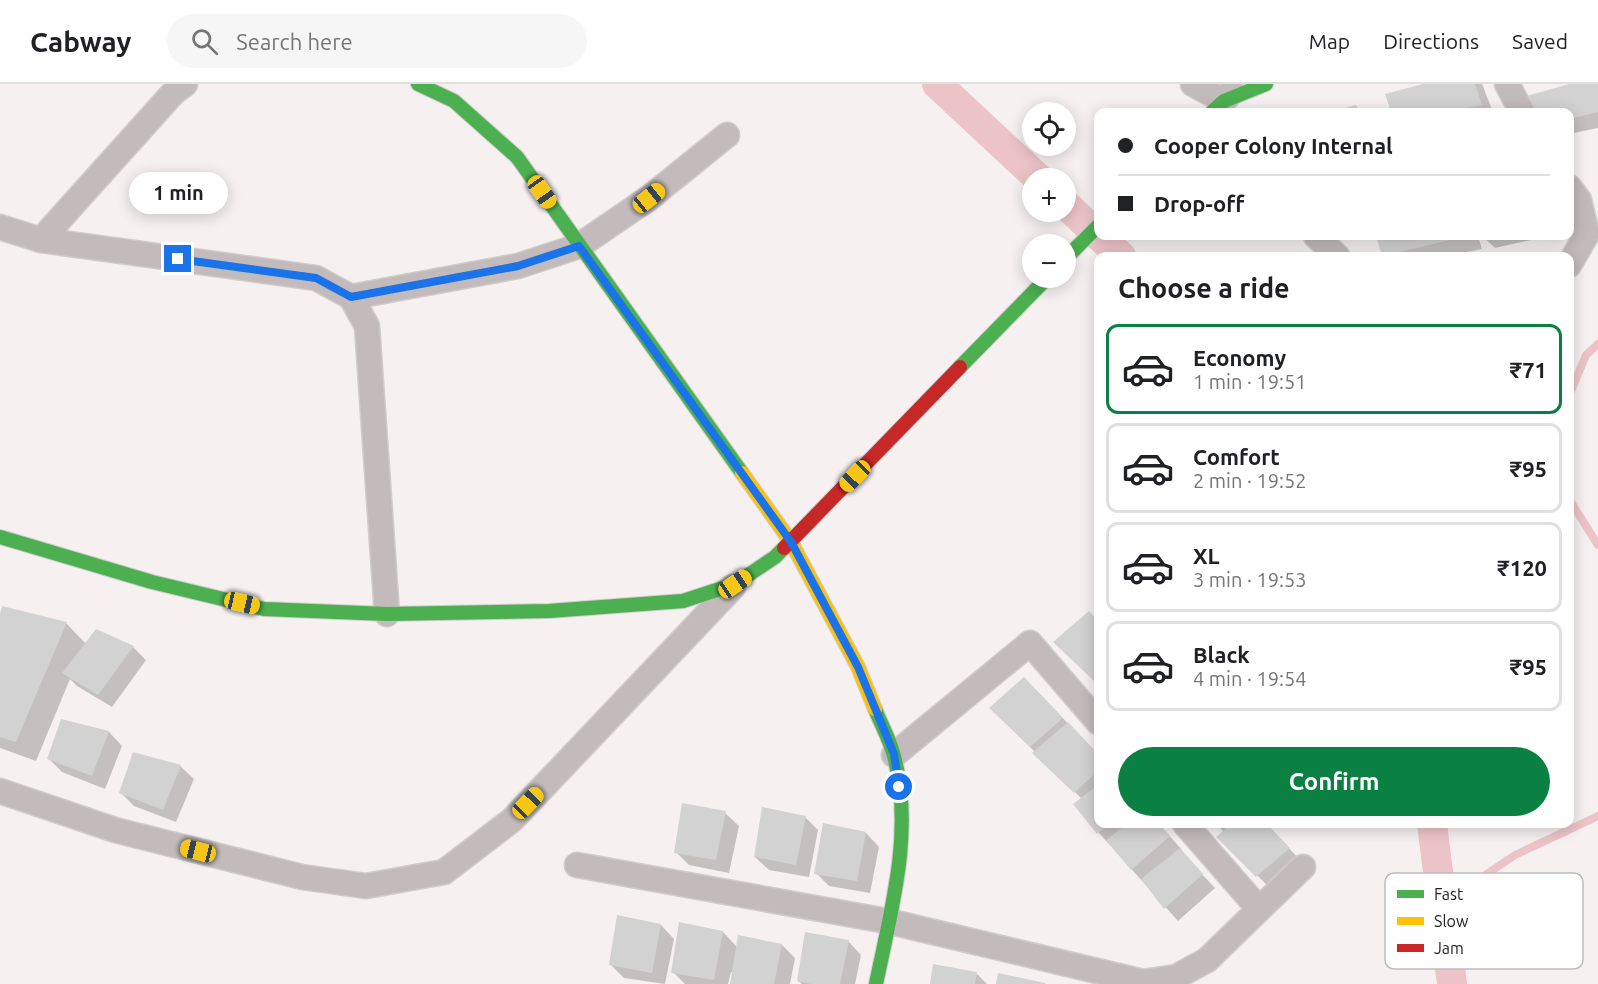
<!DOCTYPE html>
<meta charset="utf-8">
<style>
body{margin:0;font-family:Ubuntu,sans-serif;background:#f6f6f6;color:#202124;height:100vh;display:flex;flex-direction:column;font-size:22px;white-space:nowrap}
*{box-sizing:border-box;margin:0}
p{font-size:20px;color:#757577}
.icon{flex:none;width:33px;height:33px;fill:none;stroke:currentColor;stroke-width:2;stroke-linecap:round;stroke-linejoin:round}
.map{position:relative;flex:1;overflow:hidden}
.sheet{position:absolute;left:1094px;top:168px;width:480px;height:576px;display:flex;flex-direction:column;background:#fff;border-radius:12px;box-shadow:0 3px 15px #0003}
.sheet>*{flex:none}
.hud{position:absolute;left:1094px;top:24px;width:480px;height:132px;border-radius:12px;box-shadow:0 3px 15px #0003;display:grid;align-content:center;height:132px;padding:0 24px;background:#fff}
.buttons{position:absolute;left:1022px;top:18px;display:grid;gap:12px}
.buttons a{display:grid;place-items:center;width:54px;height:54px;border-radius:50%;background:#fff;box-shadow:0 3px 15px #0003;font-size:30px}
.end{position:absolute;width:27px;height:27px;margin:-14px;border:8px solid #1a73e8;background:#fff;box-shadow:0 0 0 3px #fff}
.from{border-radius:50%}
.bubble{position:absolute;height:42px;border-radius:21px;background:#fff;box-shadow:0 3px 15px #0003;font-size:20px;font-weight:600;line-height:42px;text-align:center}
.car{position:absolute;width:18px;height:36px;margin:-18px -9px;border-radius:8px;box-shadow:0 0 4px 2px #0007;background:linear-gradient(#f5c518 24%,#345 0 40%,#f5c518 0 76%,#345 0 86%,#f5c518 0)}
.hud b{display:flex;align-items:center;gap:21px;height:57px;font-size:22px}
.hud b+b{border-top:2px solid #e0e0e0}
.hud i{width:15px;height:15px;background:#202124}
ul{padding:0;list-style:none}
li{display:flex;align-items:center;gap:18px;height:90px;margin:0 12px 9px;padding:0 12px;border:3px solid #e0e0e0;border-radius:12px}
li div{flex:1}
li b{display:block;font-size:22px}
li em{font-style:normal;font-weight:600}
li.selected{border-color:#0b8043}
li>.icon{width:54px;height:54px;stroke-width:1.5}
h2{padding:0 24px;font-size:27px;line-height:72px}
.button{display:flex;gap:12px;margin-top:auto;padding:12px 24px}
.button a{flex:1;height:69px;border-radius:36px;background:#0b8043;color:#fff;font-size:24px;font-weight:600;line-height:69px;text-align:center}
header{display:flex;align-items:center;gap:36px;box-sizing:border-box;height:84px;padding:0 30px;background:#fff;border-bottom:2px solid #e0e0e0}
header strong{font-size:28px}
nav{display:flex;gap:33px;margin-inline-start:auto;font-size:21px}
.search{width:420px;height:54px;background:#f6f6f6;display:flex;align-items:center;gap:15px;box-sizing:border-box;padding:0 21px;border-radius:33px;color:#757577;font-size:22px}
.map>svg:first-child{display:block}
.shadow{fill:#0003}
.lines{fill:none;stroke-linecap:round;stroke-linejoin:round}
.stream{stroke:#ecc4c8;stroke-width:8}
.canal{stroke:#ecc4c8;stroke-width:30}
.building{fill:#d3d2d3}
.street-casing{stroke:#d0cccd;stroke-width:27}
.fast-casing{stroke:#d0cccd;stroke-width:16}
.slow-casing{stroke:#d0cccd;stroke-width:16}
.jam-casing{stroke:#d0cccd;stroke-width:16}
.street{stroke:#c2babb;stroke-width:24}
.fast{stroke:#4caf50;stroke-width:14}
.slow{stroke:#ffc107;stroke-width:14}
.jam{stroke:#c62828;stroke-width:14}
.route{stroke:#1a73e8;stroke-width:8}
.key{fill:#fefefe;stroke:#bdbcbc;stroke-width:1.5}
.key-label{font-size:16px;fill:#252222}
</style>
<header>
<strong>Cabway</strong>
<div class="search"><svg class="icon" aria-label="search" viewBox="0 0 24 24"><circle cx="10" cy="10" r="6"/><path d="M15 15l6 6"/></svg>Search here</div>
<nav><a>Map</a><a>Directions</a><a>Saved</a></nav>
</header>
<div class="map">
<svg width="1598" height="900" viewBox="0 0 1598 900">
<rect width="100%" height="100%" fill="#f6f0f1"/>
<!-- shadow -->
<g class="shadow">
<polygon points="1428,0 1482,0 1493,28 1392,28 1387,11"/>
<polygon points="1575,0 1598,0 1598,44 1569,50 1569,28 1530,28"/>
<polygon points="1356,22 1362,28 1333,28"/>
<polygon points="1569,112 1580,144 1569,147"/>
<polygon points="1377,152 1478,152 1482,165 1448,172 1385,172"/>
<polygon points="1482,152 1549,152 1495,164"/>
<polygon points="0,536 66,539 86,560 133,563 146,576 112,623 77,602 70,595 36,677 0,664"/>
<polygon points="1038,608 1098,671 1098,740 1159,740 1182,766 1180,767 1215,804 1178,837 1099,749 1082,715 1004,637"/>
<polygon points="62,636 109,648 122,662 105,705 62,688 49,675"/>
<polygon points="180,682 194,695 176,738 134,722 121,709"/>
<polygon points="725,729 739,742 729,789 689,781 676,768"/>
<polygon points="805,733 818,746 809,793 769,786 755,773"/>
<polygon points="1216,740 1266,740 1302,778 1271,805 1218,753 1224,748"/>
<polygon points="866,749 879,763 870,809 829,802 816,789"/>
<polygon points="618,833 661,841 674,855 665,900 624,894 611,881"/>
<polygon points="723,848 737,863 782,861 795,874 790,900 732,900 733,888 731,888 728,900 685,900 673,888"/>
<polygon points="848,857 861,871 855,900 802,900 798,897"/>
<polygon points="977,890 987,900 932,900"/>
</g>
<g class="lines">
<!-- stream -->
<g class="stream">
<polyline points="1569,312 1586,271 1598,260"/>
<polyline points="1569,415 1598,461"/>
<polyline points="1442,820 1515,771 1598,732"/>
</g>
<!-- canal -->
<g class="canal">
<polyline points="937,0 1038,94"/>
<polyline points="1065,120 1098,151"/>
<polyline points="1099,152 1121,172"/>
<polyline points="1432,740 1452,900"/>
</g>
</g>
<!-- building -->
<g class="building">
<polygon points="1423,0 1475,0 1482,21 1447,28 1391,28 1385,10"/>
<polygon points="1569,0 1598,0 1598,28 1569,35 1569,28 1528,28 1523,13"/>
<polygon points="1356,21 1359,28 1330,28"/>
<polygon points="1376,152 1467,152 1382,172"/>
<polygon points="2,522 67,538 16,658 0,653 0,530"/>
<polygon points="1089,527 1098,537 1098,594 1094,597 1053,558"/>
<polygon points="96,545 134,562 98,611 62,589"/>
<polygon points="1024,593 1063,634 1030,663 989,624"/>
<polygon points="61,635 109,647 92,692 47,675"/>
<polygon points="1068,638 1098,670 1098,687 1074,709 1032,669"/>
<polygon points="133,668 181,681 163,726 119,709"/>
<polygon points="1098,701 1098,740 1109,740 1097,750 1073,720"/>
<polygon points="682,719 726,727 716,776 674,769"/>
<polygon points="762,723 806,732 796,781 754,773"/>
<polygon points="823,739 866,748 857,797 814,790"/>
<polygon points="1127,740 1159,740 1170,752 1131,786 1106,756"/>
<polygon points="1231,740 1267,740 1290,764 1256,793 1216,753"/>
<polygon points="1180,764 1203,790 1164,825 1141,795"/>
<polygon points="617,831 661,840 652,889 609,881"/>
<polygon points="679,838 723,847 714,896 671,889"/>
<polygon points="805,848 849,856 840,900 811,900 797,897"/>
<polygon points="738,851 782,860 774,900 730,900"/>
<polygon points="933,880 977,888 975,900 930,900"/>
<polygon points="998,889 1045,899 1045,900 996,900"/>
</g>
<g class="lines">
<defs>
<g id="street">
<polyline points="1193,0 1224,17 1232,7"/>
<polyline points="1507,0 1522,28"/>
<polyline points="1569,103 1579,116 1587,150 1569,181"/>
<polyline points="0,143 41,156 316,194 351,213 367,242 387,530"/>
<polyline points="1316,152 1337,172"/>
<polyline points="41,156 174,8 185,0"/>
<polyline points="351,213 518,182 579,162 649,114 727,51"/>
<polyline points="894,671 1030,559 1098,638"/>
<polyline points="0,707 115,746 302,793 366,802 444,788 512,736 733,503"/>
<polyline points="1185,740 1259,825"/>
<polyline points="577,781 887,837 1143,898 1176,893 1207,876 1303,783"/>
</g>
<g id="fast">
<polyline points="418,0 454,17 517,73 742,389"/>
<polyline points="1212,28 1224,17 1266,0"/>
<polyline points="1065,175 1098,142"/>
<polyline points="960,283 1047,194"/>
<polyline points="0,453 152,498 264,525 387,530 549,527 683,517 735,500 775,473 784,464"/>
<path d="M875 625C881 640 890 656 894 672 914 748 891 826 876 900"/>
</g>
<polyline id="slow" points="742,389 791,458 858,583 875,625"/>
<polyline id="jam" points="784,464 960,283"/>
</defs>
<!-- street casing -->
<use href="#street" class="street-casing"/>
<!-- fast casing -->
<use href="#fast" class="fast-casing"/>
<!-- slow casing -->
<use href="#slow" class="slow-casing"/>
<!-- jam casing -->
<use href="#jam" class="jam-casing"/>
<!-- street -->
<use href="#street" class="street"/>
<!-- fast -->
<use href="#fast" class="fast"/>
<!-- slow -->
<use href="#slow" class="slow"/>
<!-- jam -->
<use href="#jam" class="jam"/>
</g>
<g class="lines">
<!-- route -->
<polyline class="route" points="178,175 316,194 351,213 518,182 579,162 791,458 858,583 894,670 899,703"/>
</g>
<!-- legend -->
<rect x="1385" y="789" width="198" height="96" rx="9" class="key"/>
<rect x="1397" y="806" width="27" height="8" fill="#4caf50"/>
<rect x="1397" y="833" width="27" height="8" fill="#ffc107"/>
<rect x="1397" y="860" width="27" height="8" fill="#c62828"/>
<g class="key-label">
<text x="1434" y="816">Fast</text>
<text x="1434" y="843">Slow</text>
<text x="1434" y="870">Jam</text>
</g>
</svg>
<div class="buttons">
<a><svg class="icon" aria-label="locate" viewBox="0 0 24 24"><circle cx="12" cy="12" r="6"/><path d="M12 2v4M12 18v4M2 12h4M18 12h4"/></svg></a>
<a>+</a>
<a>−</a>
</div>
<i class="end from" style="left:899px;top:703px"></i>
<i class="end" style="left:178px;top:175px"></i>
<div class="bubble" style="left:129px;top:88px;width:99px">1 min</div>
<i class="car" style="left:542px;top:108px;rotate:145deg"></i>
<i class="car" style="left:649px;top:114px;rotate:51deg"></i>
<i class="car" style="left:855px;top:392px;rotate:224deg"></i>
<i class="car" style="left:735px;top:500px;rotate:56deg"></i>
<i class="car" style="left:242px;top:519px;rotate:103deg"></i>
<i class="car" style="left:528px;top:719px;rotate:44deg"></i>
<i class="car" style="left:198px;top:767px;rotate:284deg"></i>
<div class="hud">
<b><i class="from"></i>Cooper Colony Internal</b>
<b><i></i>Drop-off</b>
</div>
<section class="sheet">
<h2>Choose a ride</h2>
<ul>
<li class="selected"><svg class="icon" aria-label="car" viewBox="0 0 24 24"><path d="M5 17H2v-5l4-1 3-4h7l3 4 3 1v5h-3M9 17h6M6 11h13"/><circle cx="7" cy="17" r="2"/><circle cx="17" cy="17" r="2"/></svg><div><b>Economy</b><p>1 min · 19:51</p></div><em>₹71</em></li>
<li><svg class="icon" aria-label="car" viewBox="0 0 24 24"><path d="M5 17H2v-5l4-1 3-4h7l3 4 3 1v5h-3M9 17h6M6 11h13"/><circle cx="7" cy="17" r="2"/><circle cx="17" cy="17" r="2"/></svg><div><b>Comfort</b><p>2 min · 19:52</p></div><em>₹95</em></li>
<li><svg class="icon" aria-label="car" viewBox="0 0 24 24"><path d="M5 17H2v-5l4-1 3-4h7l3 4 3 1v5h-3M9 17h6M6 11h13"/><circle cx="7" cy="17" r="2"/><circle cx="17" cy="17" r="2"/></svg><div><b>XL</b><p>3 min · 19:53</p></div><em>₹120</em></li>
<li><svg class="icon" aria-label="car" viewBox="0 0 24 24"><path d="M5 17H2v-5l4-1 3-4h7l3 4 3 1v5h-3M9 17h6M6 11h13"/><circle cx="7" cy="17" r="2"/><circle cx="17" cy="17" r="2"/></svg><div><b>Black</b><p>4 min · 19:54</p></div><em>₹95</em></li>
</ul>
<div class="button"><a>Confirm</a></div>
</section>
</div>
